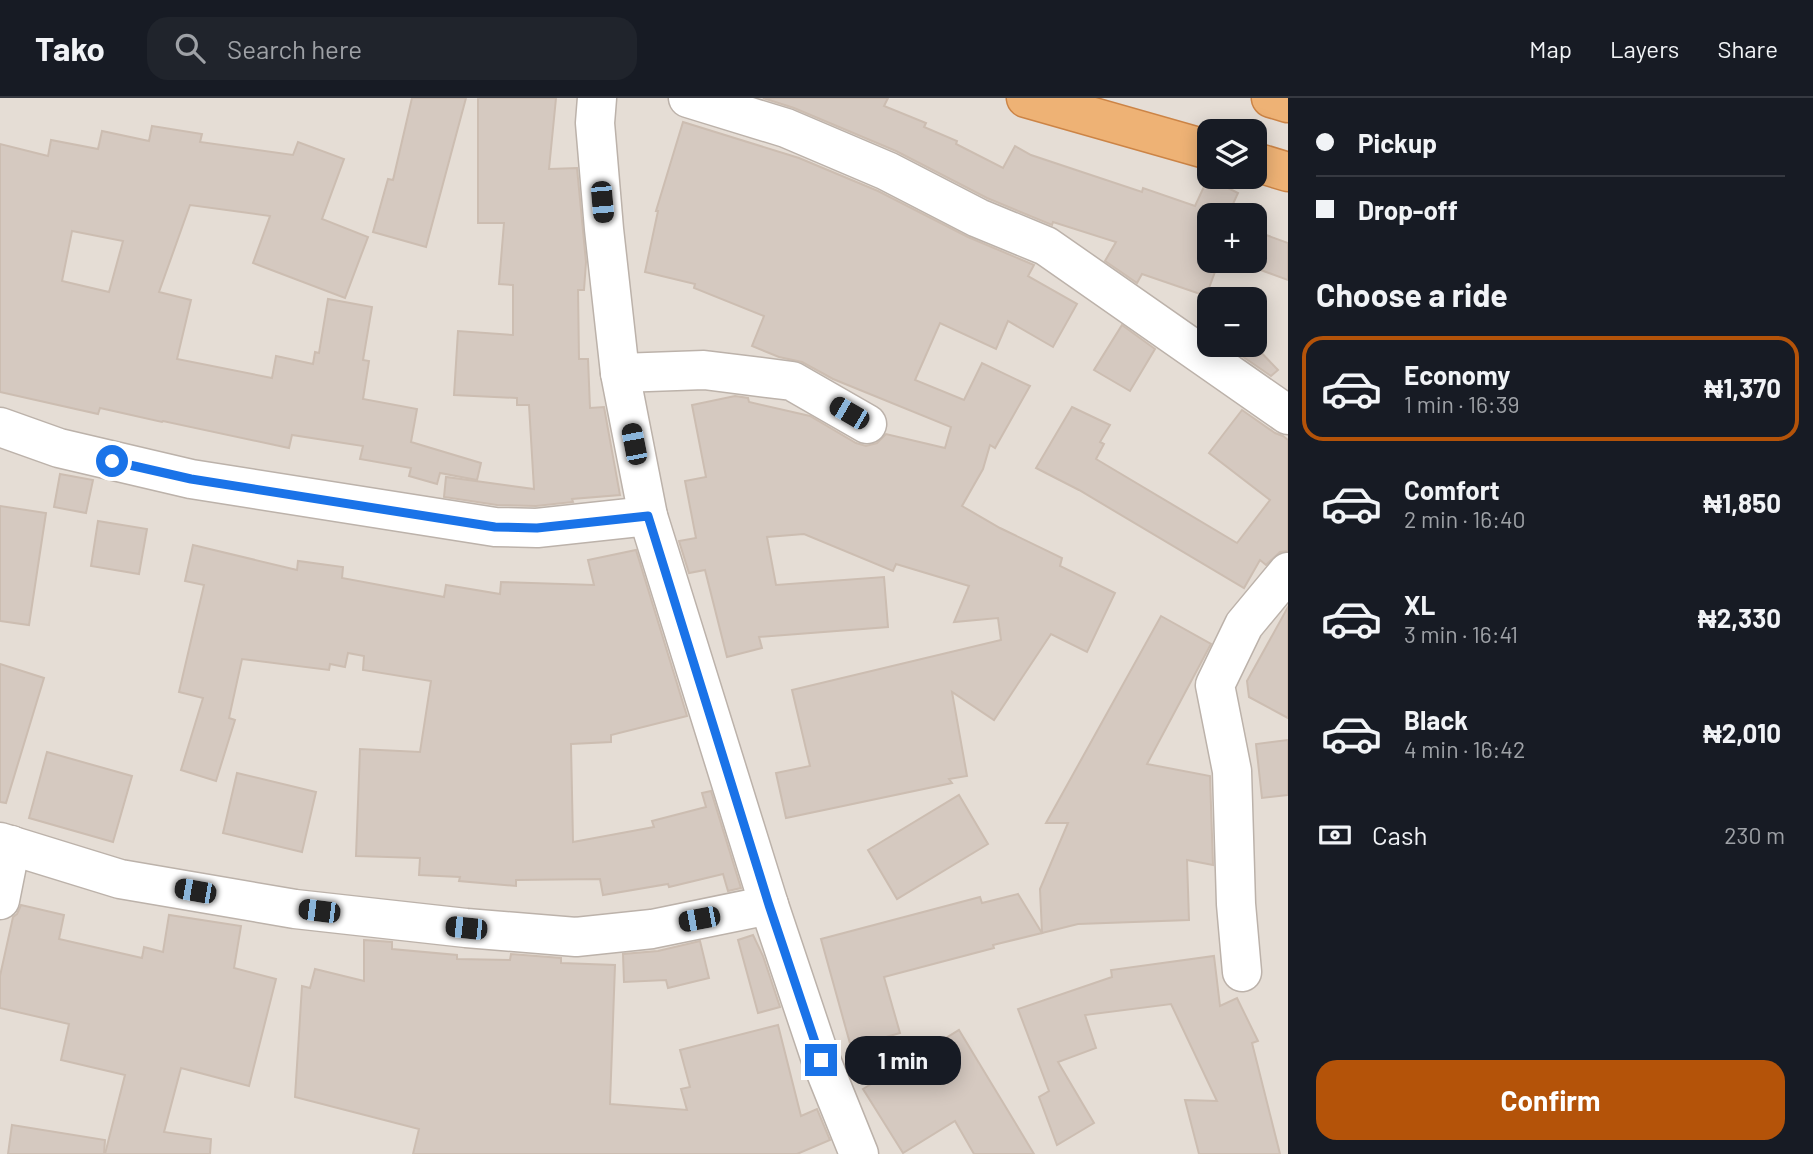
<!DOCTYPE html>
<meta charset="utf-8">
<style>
body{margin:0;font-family:Barlow,sans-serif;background:#20242c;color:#f1f3f6;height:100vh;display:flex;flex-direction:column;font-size:26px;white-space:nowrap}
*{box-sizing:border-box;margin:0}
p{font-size:23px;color:#9ea1a6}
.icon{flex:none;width:38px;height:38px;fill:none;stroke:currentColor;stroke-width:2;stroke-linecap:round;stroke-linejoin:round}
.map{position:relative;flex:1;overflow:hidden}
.side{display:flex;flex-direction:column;background:#171b24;width:525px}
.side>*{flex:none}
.banner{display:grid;align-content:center;height:154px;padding:0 28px;background:#171b24}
.fabs{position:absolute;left:1197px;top:21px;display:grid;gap:14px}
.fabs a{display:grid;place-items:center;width:70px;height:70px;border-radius:14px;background:#171b24;box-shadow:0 4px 18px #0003;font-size:35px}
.end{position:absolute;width:32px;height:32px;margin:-16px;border:9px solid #1a73e8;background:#fff;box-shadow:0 0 0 4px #fff}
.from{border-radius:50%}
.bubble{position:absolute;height:49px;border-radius:21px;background:#171b24;box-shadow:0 4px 18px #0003;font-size:23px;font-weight:700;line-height:49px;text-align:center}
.car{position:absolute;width:21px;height:42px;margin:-21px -10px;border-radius:9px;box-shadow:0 0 5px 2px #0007;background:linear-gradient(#222 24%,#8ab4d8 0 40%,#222 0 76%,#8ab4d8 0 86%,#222 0)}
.banner b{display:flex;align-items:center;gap:24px;height:66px;font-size:26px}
.banner b+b{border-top:2px solid #363941}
.banner i{width:18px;height:18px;background:#f1f3f6}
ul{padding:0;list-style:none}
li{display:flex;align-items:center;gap:21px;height:105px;margin:0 14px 10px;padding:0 14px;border:4px solid transparent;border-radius:21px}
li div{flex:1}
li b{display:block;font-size:26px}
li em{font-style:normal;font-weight:700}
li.current{border-color:#b45309}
li>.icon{width:63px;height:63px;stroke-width:1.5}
h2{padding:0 28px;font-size:32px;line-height:84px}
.pay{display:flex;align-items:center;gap:18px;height:77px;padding:0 28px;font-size:26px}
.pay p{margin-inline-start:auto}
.action{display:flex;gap:14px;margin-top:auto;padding:14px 28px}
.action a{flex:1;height:80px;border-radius:21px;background:#b45309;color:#fff;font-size:28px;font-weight:700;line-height:80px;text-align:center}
header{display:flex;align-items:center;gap:42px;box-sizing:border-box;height:98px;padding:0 35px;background:#171b24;border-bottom:2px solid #363941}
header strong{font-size:33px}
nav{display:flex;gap:38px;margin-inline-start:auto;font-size:24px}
.search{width:490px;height:63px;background:#20242c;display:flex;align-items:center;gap:18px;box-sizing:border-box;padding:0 24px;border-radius:21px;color:#9ea1a6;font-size:26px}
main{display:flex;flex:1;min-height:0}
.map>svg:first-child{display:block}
.residential{fill:#e5ddd5;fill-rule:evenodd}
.building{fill:#d5c9c0;stroke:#ccbdb1;stroke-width:2;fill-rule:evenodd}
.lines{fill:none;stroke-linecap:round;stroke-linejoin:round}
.minor-casing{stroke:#bcb2aa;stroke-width:41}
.highway-casing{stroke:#cc8446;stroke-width:41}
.minor{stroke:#fff;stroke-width:38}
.highway{stroke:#eeb275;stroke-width:38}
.route{stroke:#1a73e8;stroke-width:9}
</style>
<header>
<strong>Tako</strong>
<div class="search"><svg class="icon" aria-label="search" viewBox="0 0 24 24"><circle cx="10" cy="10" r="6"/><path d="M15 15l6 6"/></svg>Search here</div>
<nav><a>Map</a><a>Layers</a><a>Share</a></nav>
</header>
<main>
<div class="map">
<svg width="1288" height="1056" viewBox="0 0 1288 1056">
<rect width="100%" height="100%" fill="#f1ece7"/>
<!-- residential -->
<path class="residential" d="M0 0H1288V1056H0ZM1209 33H1255V79H1209ZM1209 117H1255V163H1209ZM1209 201H1255V247H1209Z"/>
<!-- building -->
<g class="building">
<polygon points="412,0 466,0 426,149 373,134 388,81 393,82"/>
<polygon points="478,0 556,0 549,71 577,70 586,164 584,192 578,192 579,261 588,261 590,310 604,309 620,397 572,401 573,404 536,408 497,407 444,399 446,379 534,391 529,307 517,307 517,300 454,297 458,233 513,237 513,187 499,186 504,125 478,125"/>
<polygon points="763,0 888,0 884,8 926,25 924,29 957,43 956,46 1003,70 1015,48 1031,57 1142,94 1143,90 1195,108 1208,80 1238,95 1228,117 1209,117 1209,163 1219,163 1206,198 1142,176 1137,185 1105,163 1116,144 1053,124 1052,127 987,100 896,53 794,10"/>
<polygon points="683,24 799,60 878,93 968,139 1034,167 1028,178 1077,206 1053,249 1008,223 996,251 940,225 915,282 964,302 982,265 1030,288 995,350 990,347 983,371 962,408 1000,430 1062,460 1060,468 1115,495 1087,554 1051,536 994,622 952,594 967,678 949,681 952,685 786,720 776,675 810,668 792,592 1001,542 998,520 954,524 969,488 896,466 893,473 804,436 767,439 776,487 884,479 888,529 759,539 762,550 727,559 705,472 689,475 679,443 696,440 685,383 706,379 692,307 735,298 748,300 749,304 810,318 856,345 866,348 877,345 886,336 945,350 951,329 833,281 802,264 779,259 752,248 764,218 694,190 695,186 645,174 658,113 656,113"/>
<path d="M152 28 202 36 200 44 293 57 298 44 344 61 322 121 368 139 345 200 253 165 270 118 190 107 159 194 191 202 177 261 272 280 276 258 313 266 315 254 319 255 328 201 372 209 363 262 369 263 363 301 417 311 411 344 481 365 477 382 440 375 437 386 409 378 411 370 360 361 363 348 292 337 289 350 163 323 162 324 100 310 98 316 0 294V46L48 58 51 42 98 51 102 33 149 43ZM72 133 123 143 109 194 62 183Z"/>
<polygon points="1255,133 1288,145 1288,182 1236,163 1255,163"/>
<polygon points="1122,227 1155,251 1130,293 1094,272"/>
<polygon points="1226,247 1254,247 1278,272 1271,278"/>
<polygon points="1072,309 1110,327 1100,344 1104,346 1096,361 1237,445 1270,402 1209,355 1242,312 1275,335 1283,338 1288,342 1288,453 1280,454 1266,467 1260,462 1244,490 1079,392 1036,370"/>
<polygon points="60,376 93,382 86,415 54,409"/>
<polygon points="0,408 46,415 29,527 0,523"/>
<polygon points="98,423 147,431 139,476 91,468"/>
<polygon points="193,447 297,472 298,463 343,469 342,480 444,499 446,487 500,496 501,484 594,487 588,462 636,452 687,618 611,637 611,644 571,646 573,744 654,729 652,723 706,709 702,695 711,693 741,790 728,793 723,776 669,789 668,786 603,797 600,781 516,782 516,788 459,783 460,779 419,777 420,760 356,758 360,651 420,654 431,583 363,572 364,558 348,555 345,569 330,566 329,572 242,561 229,620 235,622 216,683 181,672 203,600 179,594 204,487 185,483"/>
<polygon points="1288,509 1288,620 1249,599 1247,583"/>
<polygon points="1161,518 1211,546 1147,666 1210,678 1213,767 1187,762 1189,822 1078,826 1042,835 1040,791 1068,725 1046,725"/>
<polygon points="0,566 44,580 6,705 0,704"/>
<polygon points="1288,642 1288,697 1262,700 1256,646"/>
<polygon points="47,654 132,678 113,744 29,720"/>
<polygon points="237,675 316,694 302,754 223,735"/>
<polygon points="959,697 988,746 897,801 868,752"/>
<polygon points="1018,796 1042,835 993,847 994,850 884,879 900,935 851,949 821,841 980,799 982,805"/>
<polygon points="21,807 64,817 59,841 142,860 144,849 163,854 169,817 241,828 234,870 276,881 249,988 181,970 164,1034 211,1041 210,1056 105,1056 125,977 61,962 69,926 0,910 0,878 13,819 17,816"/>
<polygon points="753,837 763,858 780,909 758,915 738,842"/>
<polygon points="364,842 392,844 392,851 457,857 457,861 510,862 511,856 561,860 561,865 615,867 610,1006 687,1012 681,991 690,989 680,952 778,927 801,1018 817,1011 830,1042 797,1056 413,1056 419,1031 295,999 302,888 310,890 315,871 364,883"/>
<polygon points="700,843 709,880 668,890 666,882 624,884 623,856 658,853"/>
<polygon points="1214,858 1220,908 1237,900 1258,943 1252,945 1280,1056 1199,1056 1185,1002 1217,1003 1171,906 1085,917 1096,950 1058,964 1094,1025 1057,1047 1039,999 1049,993 1018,911 1112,879 1111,872"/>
<polygon points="959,932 1016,1026 1034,1056 974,1056 955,1023 903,1055 863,991"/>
<polygon points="12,1027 105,1042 104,1056 8,1056"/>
</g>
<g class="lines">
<defs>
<g id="minor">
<polyline points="597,0 595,25 604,131 620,275 648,418 769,807 821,962 859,1056"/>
<polyline points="688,0 786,30 887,73 978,120 1046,148 1288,317"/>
<polyline points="620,275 704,272 792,283 867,326"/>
<polyline points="0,329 59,350 191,381 495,429 537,430 648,418"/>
<polyline points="0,744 120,781 295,811 466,830 576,839 652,831 769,807"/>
<polyline points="0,802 11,747"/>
<polyline points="1242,874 1236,806 1232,673 1215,587 1244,527 1288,474"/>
</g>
<g id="highway">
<polyline points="1026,0 1209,52"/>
<polyline points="1271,0 1288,5"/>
<polyline points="1255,64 1288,74"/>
</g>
</defs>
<!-- minor casing -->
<use href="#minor" class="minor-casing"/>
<!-- highway casing -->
<use href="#highway" class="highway-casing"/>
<!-- minor -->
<use href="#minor" class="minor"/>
<!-- highway -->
<use href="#highway" class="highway"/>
</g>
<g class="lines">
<!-- route -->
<polyline class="route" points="112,363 191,381 495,429 537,430 648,418 769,807 821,962"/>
</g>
</svg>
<div class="fabs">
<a><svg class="icon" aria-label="layers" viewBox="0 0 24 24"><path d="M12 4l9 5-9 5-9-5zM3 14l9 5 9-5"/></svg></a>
<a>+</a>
<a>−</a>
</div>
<i class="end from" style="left:112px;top:363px"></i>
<i class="end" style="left:821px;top:962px"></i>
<div class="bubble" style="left:845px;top:938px;width:116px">1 min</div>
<i class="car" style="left:602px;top:104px;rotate:175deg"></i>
<i class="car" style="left:849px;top:315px;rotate:300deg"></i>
<i class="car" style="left:634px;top:346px;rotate:349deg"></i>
<i class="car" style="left:195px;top:793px;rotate:280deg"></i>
<i class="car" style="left:319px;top:813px;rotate:277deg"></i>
<i class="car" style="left:699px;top:821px;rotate:259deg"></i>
<i class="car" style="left:466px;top:830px;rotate:276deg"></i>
</div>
<section class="side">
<div class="banner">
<b><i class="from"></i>Pickup</b>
<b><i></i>Drop-off</b>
</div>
<h2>Choose a ride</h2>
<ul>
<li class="current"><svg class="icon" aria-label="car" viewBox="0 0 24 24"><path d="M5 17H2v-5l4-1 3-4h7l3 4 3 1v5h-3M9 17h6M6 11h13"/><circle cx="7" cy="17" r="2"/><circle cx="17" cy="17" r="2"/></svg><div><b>Economy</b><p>1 min · 16:39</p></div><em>₦1,370</em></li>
<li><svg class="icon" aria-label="car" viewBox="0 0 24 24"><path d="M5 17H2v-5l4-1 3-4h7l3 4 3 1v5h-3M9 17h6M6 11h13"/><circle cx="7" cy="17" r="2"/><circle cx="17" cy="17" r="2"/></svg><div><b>Comfort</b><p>2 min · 16:40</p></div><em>₦1,850</em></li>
<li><svg class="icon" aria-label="car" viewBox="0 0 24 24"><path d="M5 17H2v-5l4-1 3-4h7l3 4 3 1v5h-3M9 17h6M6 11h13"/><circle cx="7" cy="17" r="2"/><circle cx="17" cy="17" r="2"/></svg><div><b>XL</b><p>3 min · 16:41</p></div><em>₦2,330</em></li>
<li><svg class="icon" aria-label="car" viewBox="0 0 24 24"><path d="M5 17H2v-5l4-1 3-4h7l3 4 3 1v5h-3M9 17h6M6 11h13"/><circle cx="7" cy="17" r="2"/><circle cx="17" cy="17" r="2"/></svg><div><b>Black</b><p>4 min · 16:42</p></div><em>₦2,010</em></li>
</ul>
<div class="pay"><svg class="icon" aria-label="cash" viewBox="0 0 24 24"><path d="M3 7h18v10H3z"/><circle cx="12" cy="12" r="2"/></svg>Cash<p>230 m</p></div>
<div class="action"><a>Confirm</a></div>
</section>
</main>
